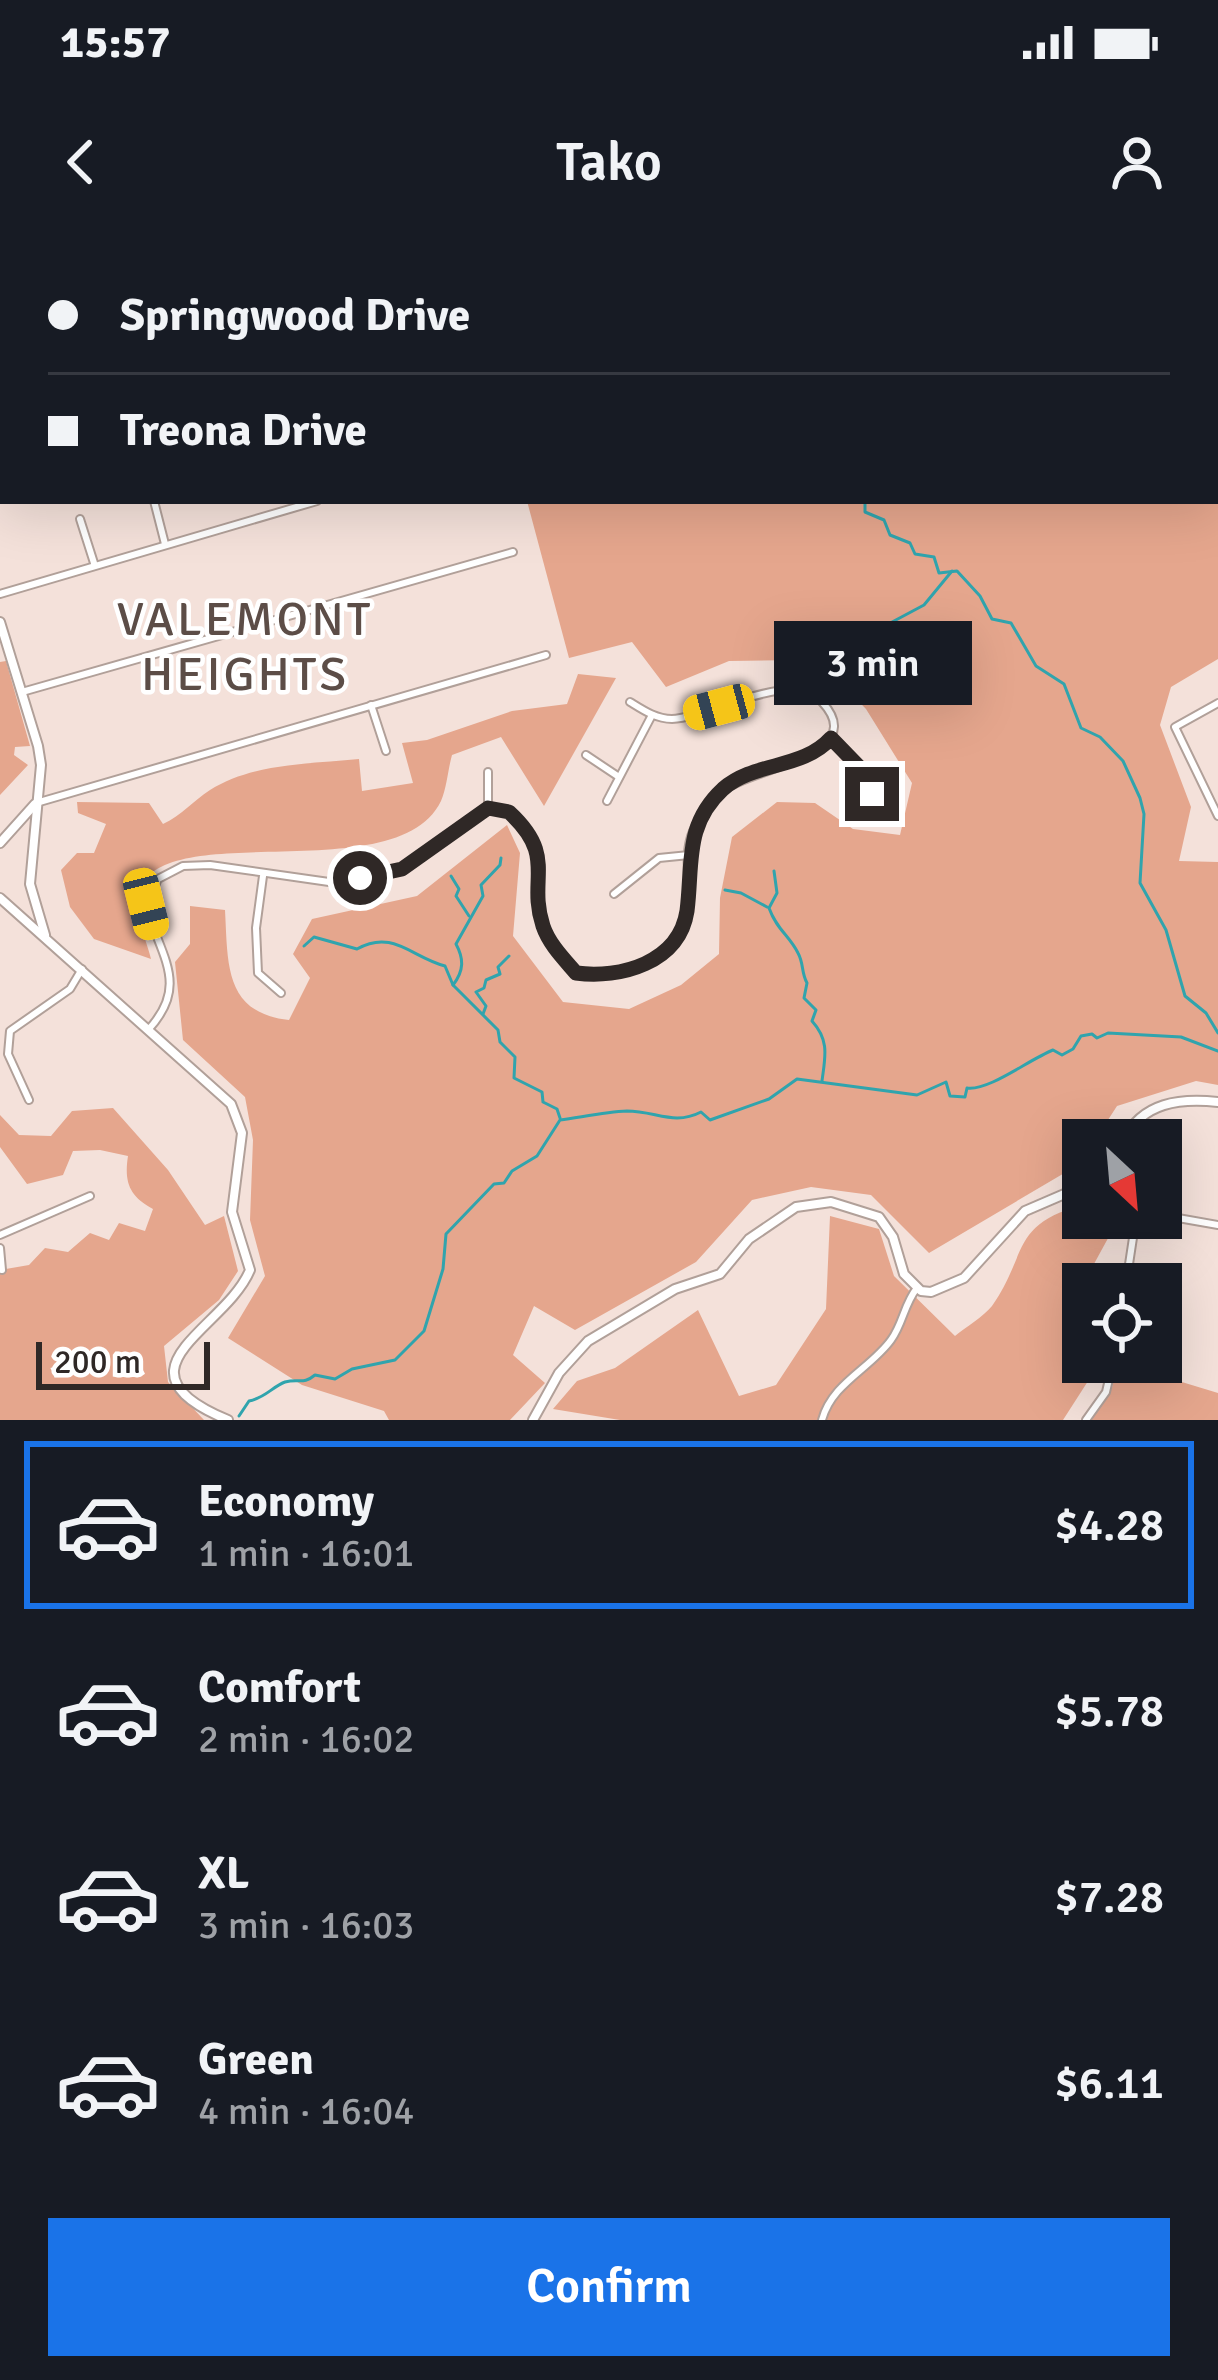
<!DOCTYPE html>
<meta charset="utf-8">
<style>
body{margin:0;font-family:Signika,sans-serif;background:#242831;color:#f1f3f6;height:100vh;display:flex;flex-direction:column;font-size:45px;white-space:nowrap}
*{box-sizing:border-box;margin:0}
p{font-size:39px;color:#9ea1a6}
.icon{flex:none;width:66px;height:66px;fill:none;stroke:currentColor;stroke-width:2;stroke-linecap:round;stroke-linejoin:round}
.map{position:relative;height:1180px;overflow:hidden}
.panel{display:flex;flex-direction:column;background:#171b24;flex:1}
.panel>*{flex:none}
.banner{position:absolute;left:0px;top:0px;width:1218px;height:264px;box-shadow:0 12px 48px #0002;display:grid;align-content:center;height:264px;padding:0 48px;background:#171b24}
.needle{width:78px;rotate:154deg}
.tools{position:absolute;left:1062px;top:879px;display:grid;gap:24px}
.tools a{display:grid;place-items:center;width:120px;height:120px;border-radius:0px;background:#171b24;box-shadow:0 12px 48px #0002;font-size:60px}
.scale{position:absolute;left:36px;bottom:30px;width:174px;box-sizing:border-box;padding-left:12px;border:6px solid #2f2826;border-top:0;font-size:33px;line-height:42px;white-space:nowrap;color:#2f2826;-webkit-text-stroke:9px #fff;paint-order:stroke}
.end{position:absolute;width:54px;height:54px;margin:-27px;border:15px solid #2f2826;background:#fff;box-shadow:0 0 0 6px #fff}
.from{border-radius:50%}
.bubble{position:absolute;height:84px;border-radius:0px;background:#171b24;box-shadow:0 12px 48px #0002;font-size:39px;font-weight:600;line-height:84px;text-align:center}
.car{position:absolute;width:36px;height:72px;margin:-36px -18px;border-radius:15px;box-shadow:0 0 9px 3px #0007;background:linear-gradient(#f5c518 24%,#345 0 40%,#f5c518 0 76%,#345 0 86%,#f5c518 0)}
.banner b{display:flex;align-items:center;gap:42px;height:114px;font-size:45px}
.banner b+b{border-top:3px solid #363941}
.banner i{width:30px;height:30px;background:#f1f3f6}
ul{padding:21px 0 0;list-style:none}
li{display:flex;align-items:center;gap:36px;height:168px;margin:0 24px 18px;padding:0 24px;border:6px solid transparent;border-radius:0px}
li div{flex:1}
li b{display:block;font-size:45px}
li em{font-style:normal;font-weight:600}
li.active{border-color:#1a73e8}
li>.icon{width:108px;height:108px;stroke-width:1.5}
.cta{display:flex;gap:24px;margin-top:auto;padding:24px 48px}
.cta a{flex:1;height:138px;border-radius:0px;background:#1a73e8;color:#fff;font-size:48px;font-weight:600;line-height:138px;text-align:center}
.status{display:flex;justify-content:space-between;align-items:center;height:84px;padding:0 60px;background:#171b24;direction:ltr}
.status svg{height:33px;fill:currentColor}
header{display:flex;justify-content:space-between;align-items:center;height:156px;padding:0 48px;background:#171b24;font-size:54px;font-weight:600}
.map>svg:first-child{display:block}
.green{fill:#e5a68d}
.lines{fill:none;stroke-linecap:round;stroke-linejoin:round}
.stream{stroke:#30a4ad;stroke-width:3}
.minor-casing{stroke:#b1a099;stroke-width:10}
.tertiary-casing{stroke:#b1a099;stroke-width:12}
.minor{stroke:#fff;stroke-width:6}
.tertiary{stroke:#fff;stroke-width:8}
.route{stroke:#2f2826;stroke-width:15}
.labels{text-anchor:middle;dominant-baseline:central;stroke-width:9;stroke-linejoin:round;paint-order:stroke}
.neighbourhood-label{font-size:48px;letter-spacing:3px;fill:#5c4d47;stroke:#fff}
</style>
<div class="status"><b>15:57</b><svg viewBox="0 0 49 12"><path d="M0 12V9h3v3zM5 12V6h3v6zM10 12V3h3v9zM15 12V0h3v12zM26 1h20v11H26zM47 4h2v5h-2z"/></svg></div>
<header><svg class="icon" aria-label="back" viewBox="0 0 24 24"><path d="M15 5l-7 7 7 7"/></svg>Tako<svg class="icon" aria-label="person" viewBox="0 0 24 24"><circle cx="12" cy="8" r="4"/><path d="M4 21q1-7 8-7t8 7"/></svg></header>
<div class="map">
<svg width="1218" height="1180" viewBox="0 0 1218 1180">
<rect width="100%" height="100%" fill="#f4e1da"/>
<!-- green -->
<g class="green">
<path d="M1218 224V419L1171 447 1160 485 1191 567 1179 621 1218 622V845L1196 841 1117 866 1095 900H1083L1078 925 929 1013 871 955 811 947 752 960 696 1022 575 1090 534 1066 513 1115 545 1143 510 1180H389L384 1171 302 1145 228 1098 265 1036 250 980 253 900 245 857 183 800 175 722 190 704V666L225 670C228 724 224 773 289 780L310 738 293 714 312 679 417 656 507 585 520 613 513 696 563 762 629 769 681 745 719 714 720 658 732 597 777 562 815 563 853 589 900 595 912 543 866 469 832 434 795 420 729 421 666 447 632 402 569 418 527 261H1215Z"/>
<polygon points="6,421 30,506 15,507 14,515 28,525 0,555 0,422"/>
<path d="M578 434 616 438 544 566 501 497 452 515C448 529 447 547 441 561 395 656 138 567 137 664 137 681 147 702 151 719L94 699 70 667 61 630 77 613H94L106 584 78 573 77 562 149 563 163 584C182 575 193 561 210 550 253 523 310 524 359 519L362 551 413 543 402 503 427 500 512 471 567 464Z"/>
<path d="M113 868 168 930 205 985 224 976 238 1031 219 1060 164 1106 168 1142 204 1180H0V1030L29 1025 45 1008 68 1012 90 993 109 1000 119 983 145 991 153 969C129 956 124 942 128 916L100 910 73 911 63 935 27 944 0 907V875L19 895 51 896 72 871Z"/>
<path d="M1083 965V978L1118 980 1083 1044V1122H1089L1090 1138 1063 1180H620L553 1169 577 1141 615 1128 698 1070 739 1156 776 1145 826 1069 830 976 879 989 894 1036 955 1096C966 1087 983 1077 992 1066 1028 1015 1010 984 1083 965Z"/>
<polygon points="1116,1122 1218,1153 1218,1180 1091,1180 1112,1148"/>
</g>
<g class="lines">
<!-- stream -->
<g class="stream">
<polyline points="661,0 661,3"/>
<polyline points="98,3 100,0"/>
<polyline points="0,103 3,101"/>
<polyline points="865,261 865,272 884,280 890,295 910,303 915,314 934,317 939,333 957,331 980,356 992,379 1011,383 1036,426 1064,444 1081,488 1100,497 1123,521 1140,558 1144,574 1140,643 1166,690 1185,756 1206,773 1218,793"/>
<polyline points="864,397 924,365 952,331"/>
<polyline points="834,420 857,402"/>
<path d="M501 618 500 625 481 645 483 656 456 704C464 719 464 731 453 745L498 790 500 802 515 817 514 838 542 852 543 862 557 869 560 878"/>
<path d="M774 631 777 653 769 668C777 690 789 695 798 713 804 724 801 732 807 743L804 758 816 770 812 781C830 801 825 817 822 841"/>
<polyline points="451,636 459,649 456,656 469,676"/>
<polyline points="725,650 741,653 767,667"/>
<path d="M304 706 314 697 357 709C393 689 411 717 445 726L453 745"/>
<polyline points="483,774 486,766 476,752 484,748 486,740 500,734 498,727 509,716"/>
<path d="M239 1176 249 1161C265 1158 272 1147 285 1142 299 1138 303 1145 315 1135L335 1139 352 1129 395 1120 424 1091 443 1029 446 994 494 944 504 943 512 931 537 916 560 880C582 877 605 872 627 871 656 871 674 886 701 872L710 880 769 859 797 839 917 855 946 842 950 856 965 857 967 848C989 851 1028 820 1053 810L1062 815 1073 809 1081 796 1092 794 1097 798 1108 793 1181 797 1218 811"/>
</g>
<defs>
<g id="minor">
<polyline points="10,3 14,0"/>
<polyline points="241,3 242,0"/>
<polyline points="524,3 527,0"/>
<polyline points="0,10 3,8"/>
<polyline points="154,261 165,304"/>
<polyline points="80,279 94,323"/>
<polyline points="0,354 317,261"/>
<polyline points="22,452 513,312"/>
<polyline points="1218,463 1175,487 1218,576"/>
<polyline points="371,465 386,511"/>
<polyline points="831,498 864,532 872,554"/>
<polyline points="586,515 619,537"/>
<polyline points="607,561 652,475"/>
<polyline points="36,563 546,415"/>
<polyline points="488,568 488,532"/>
<polyline points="263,636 256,688 258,733 281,753"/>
<polyline points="614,654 659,618 689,615"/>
<path d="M148 790C191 744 159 715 146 665L158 639 183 626 210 625 329 642 402 629 488 568 509 572C558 617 527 638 543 686 549 704 564 719 576 733 620 739 676 724 687 673 692 647 682 617 693 591 698 578 710 564 720 554 742 528 874 518 822 462 790 428 712 477 672 479 656 479 643 470 630 462"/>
<polyline points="29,860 8,814 10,791 70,749 82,729"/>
<polyline points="1161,975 1218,985"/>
<polyline points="0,995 90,956"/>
<polyline points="0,1008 2,1030"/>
<polyline points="1126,1044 1136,978"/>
<path d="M822 1180C832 1143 870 1129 891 1100 903 1084 904 1064 917 1048"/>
<polyline points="1086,1180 1106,1152 1113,1122"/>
</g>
<g id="tertiary">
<polyline points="143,3 145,0"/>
<polyline points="0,210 3,206"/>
<polyline points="0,382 38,506 41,525 30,644 45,695"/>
<polyline points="0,603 35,564"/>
<path d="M0 658 231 864 242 893 232 972 250 1030C225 1090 106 1129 228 1180"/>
<path d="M1124 900C1142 862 1180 858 1218 862"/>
<polyline points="533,1180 559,1133 588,1101 675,1049 720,1034 749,999 796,967 831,962 879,977 893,997 904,1034 921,1051 931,1052 964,1038 1025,971 1083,946"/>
</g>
</defs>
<!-- minor casing -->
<use href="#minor" class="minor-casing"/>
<!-- tertiary casing -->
<use href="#tertiary" class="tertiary-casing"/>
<!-- minor -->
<use href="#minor" class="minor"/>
<!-- tertiary -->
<use href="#tertiary" class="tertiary"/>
</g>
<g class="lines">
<!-- route -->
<path class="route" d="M360 638 402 629 488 568 509 572C558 617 527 638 543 686 549 704 564 719 576 733 620 739 679 723 687 671 693 624 684 585 723 549 755 521 802 530 831 498L864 532 872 554"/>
</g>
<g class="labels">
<!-- neighbourhood labels -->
<g class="neighbourhood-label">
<text x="245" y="379">VALEMONT<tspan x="245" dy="55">HEIGHTS</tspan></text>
</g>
</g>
</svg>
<div class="tools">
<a><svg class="needle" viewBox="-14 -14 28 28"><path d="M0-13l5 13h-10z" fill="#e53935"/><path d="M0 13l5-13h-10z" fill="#9ea1a6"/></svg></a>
<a><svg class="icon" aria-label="locate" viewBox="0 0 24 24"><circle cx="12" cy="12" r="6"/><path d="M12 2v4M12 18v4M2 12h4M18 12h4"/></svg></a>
</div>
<div class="scale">200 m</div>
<i class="end from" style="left:360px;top:638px"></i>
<i class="end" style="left:872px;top:554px"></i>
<div class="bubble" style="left:774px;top:381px;width:198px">3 min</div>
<i class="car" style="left:719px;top:467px;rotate:255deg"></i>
<i class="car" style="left:146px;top:664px;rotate:166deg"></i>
<div class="banner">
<b><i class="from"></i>Springwood Drive</b>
<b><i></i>Treona Drive</b>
</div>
</div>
<section class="panel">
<ul>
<li class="active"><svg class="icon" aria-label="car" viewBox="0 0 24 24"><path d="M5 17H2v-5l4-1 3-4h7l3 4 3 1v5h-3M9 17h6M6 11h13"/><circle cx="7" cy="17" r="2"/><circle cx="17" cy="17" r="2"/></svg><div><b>Economy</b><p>1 min · 16:01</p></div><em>$4.28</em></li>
<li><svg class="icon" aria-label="car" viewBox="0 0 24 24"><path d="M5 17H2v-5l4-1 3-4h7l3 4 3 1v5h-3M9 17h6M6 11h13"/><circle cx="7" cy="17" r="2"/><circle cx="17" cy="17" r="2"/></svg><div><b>Comfort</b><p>2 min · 16:02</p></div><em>$5.78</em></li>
<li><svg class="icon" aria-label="car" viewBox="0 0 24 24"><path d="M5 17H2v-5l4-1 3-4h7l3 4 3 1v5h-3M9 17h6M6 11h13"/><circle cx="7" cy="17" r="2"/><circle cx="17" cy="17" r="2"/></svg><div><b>XL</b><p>3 min · 16:03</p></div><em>$7.28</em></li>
<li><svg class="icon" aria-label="car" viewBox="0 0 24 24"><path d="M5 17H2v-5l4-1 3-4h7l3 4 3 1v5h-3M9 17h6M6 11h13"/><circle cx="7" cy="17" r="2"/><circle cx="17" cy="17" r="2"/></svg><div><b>Green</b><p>4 min · 16:04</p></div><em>$6.11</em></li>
</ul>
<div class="cta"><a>Confirm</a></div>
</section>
